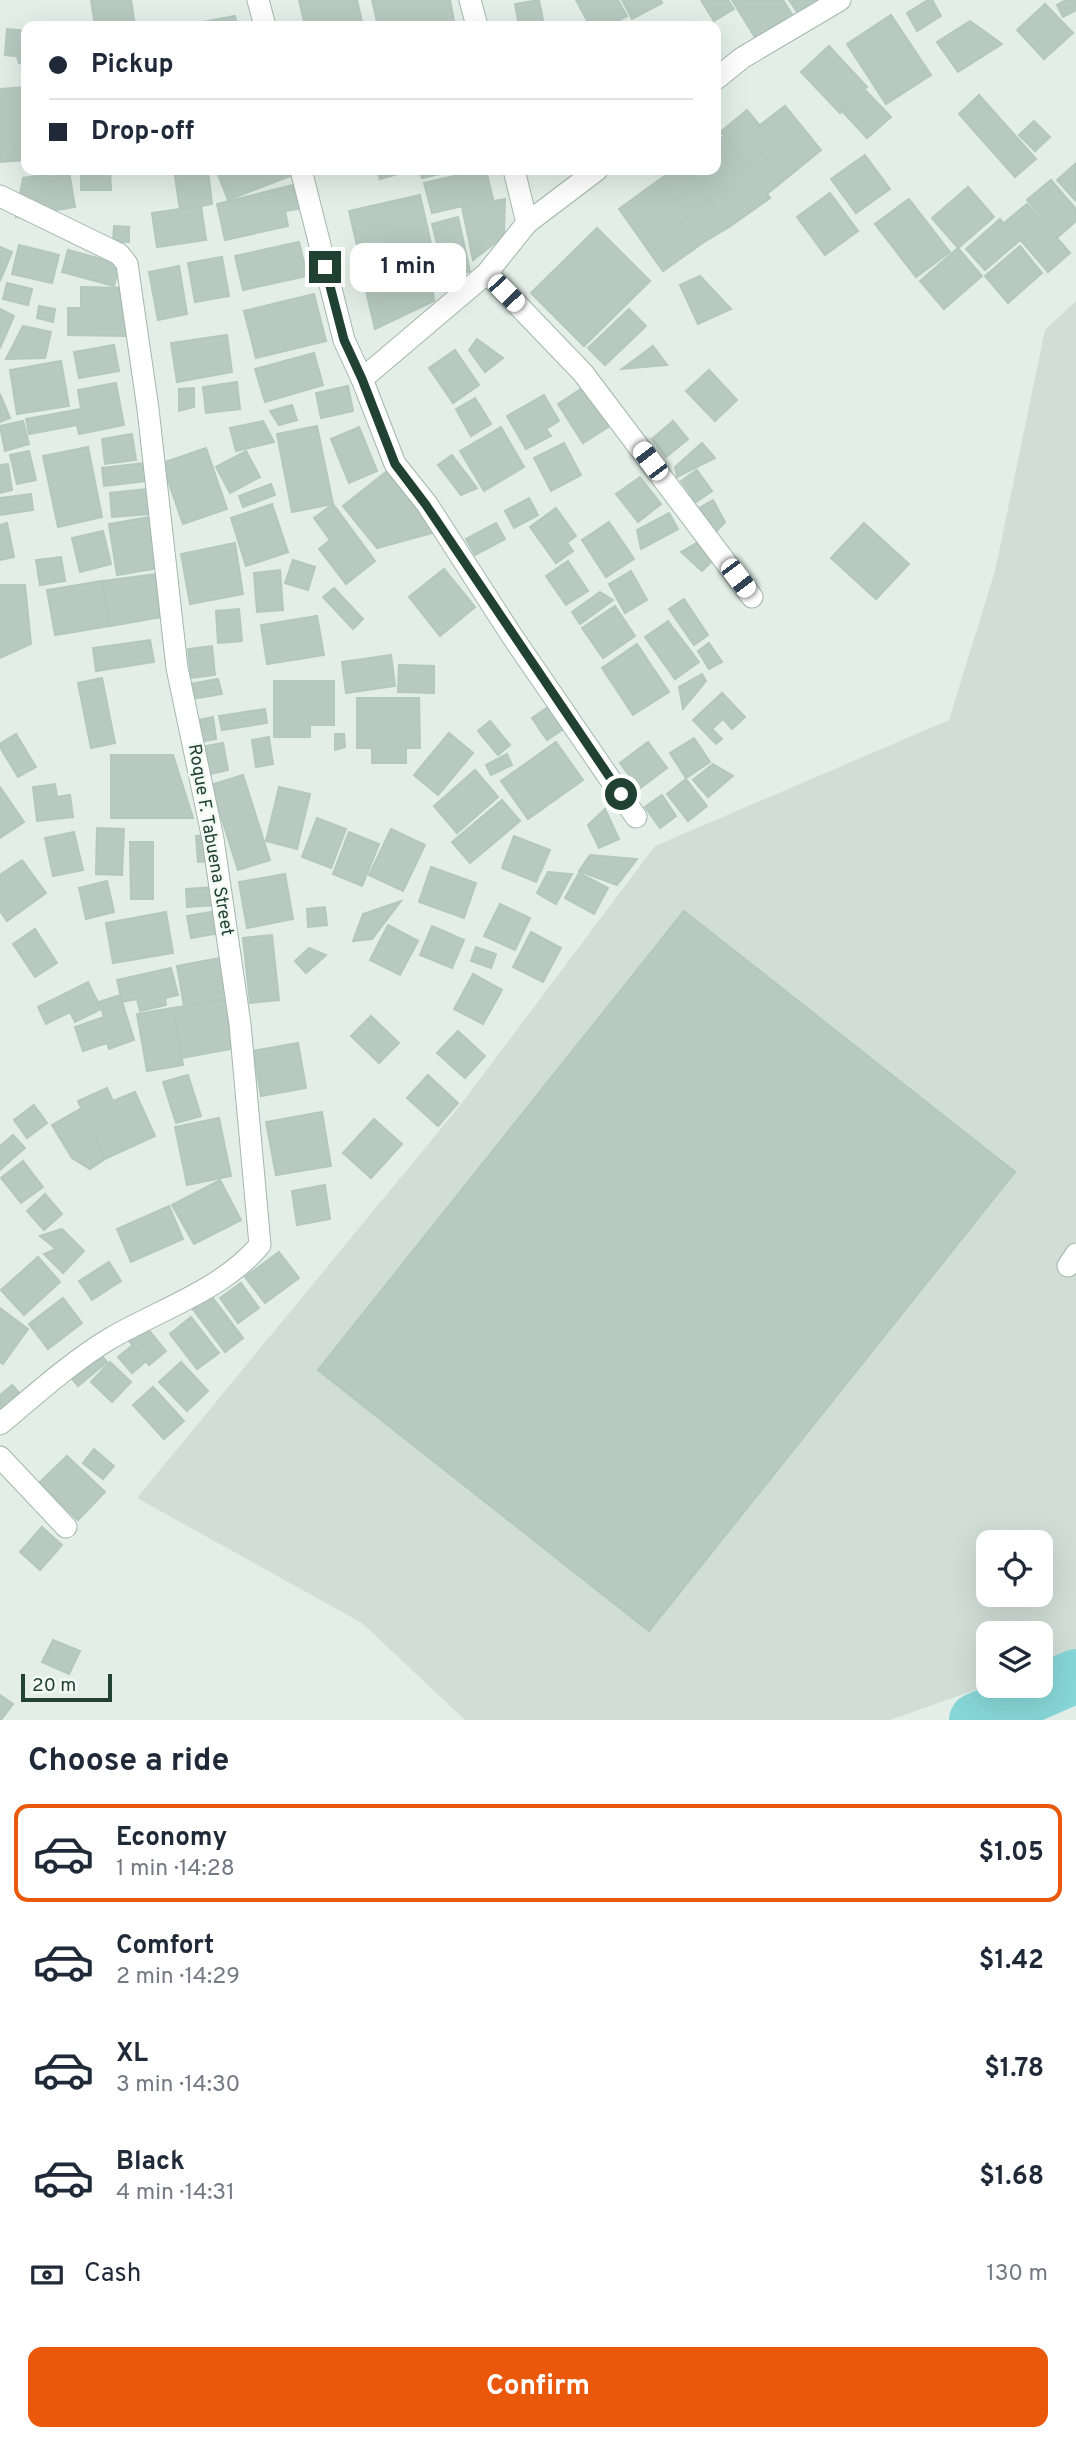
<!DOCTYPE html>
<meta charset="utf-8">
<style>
body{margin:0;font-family:Overpass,sans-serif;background:#f2f2f3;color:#1f2937;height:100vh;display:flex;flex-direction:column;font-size:26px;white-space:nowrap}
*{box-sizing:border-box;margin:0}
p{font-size:23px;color:#747a83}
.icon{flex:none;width:38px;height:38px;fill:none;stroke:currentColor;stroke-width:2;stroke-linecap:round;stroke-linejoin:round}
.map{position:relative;height:1720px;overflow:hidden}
.drawer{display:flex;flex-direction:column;background:#fff;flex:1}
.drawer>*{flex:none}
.hud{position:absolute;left:21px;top:21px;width:700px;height:154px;border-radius:14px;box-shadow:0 7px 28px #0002;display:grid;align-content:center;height:154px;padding:0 28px;background:#fff}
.controls{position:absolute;left:976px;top:1530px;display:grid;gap:14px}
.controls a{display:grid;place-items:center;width:77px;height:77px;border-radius:14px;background:#fff;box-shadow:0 7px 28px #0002;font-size:35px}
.scale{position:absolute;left:21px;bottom:18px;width:91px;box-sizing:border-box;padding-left:7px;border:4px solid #204134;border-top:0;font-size:19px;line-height:24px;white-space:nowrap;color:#204134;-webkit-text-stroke:5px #f3faf6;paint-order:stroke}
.end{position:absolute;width:32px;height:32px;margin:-16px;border:9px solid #204134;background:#fff;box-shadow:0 0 0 4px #fff}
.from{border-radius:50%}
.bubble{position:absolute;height:49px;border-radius:14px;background:#fff;box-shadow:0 7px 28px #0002;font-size:23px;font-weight:700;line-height:49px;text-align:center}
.car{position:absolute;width:21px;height:42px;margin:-21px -10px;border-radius:9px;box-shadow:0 0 5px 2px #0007;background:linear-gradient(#fff 24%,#345 0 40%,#fff 0 76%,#345 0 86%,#fff 0)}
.hud b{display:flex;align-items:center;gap:24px;height:66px;font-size:26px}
.hud b+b{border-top:2px solid #e0e1e3}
.hud i{width:18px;height:18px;background:#1f2937}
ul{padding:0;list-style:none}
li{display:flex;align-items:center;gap:21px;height:98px;margin:0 14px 10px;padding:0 14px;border:4px solid transparent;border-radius:14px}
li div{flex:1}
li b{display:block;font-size:26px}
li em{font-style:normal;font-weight:700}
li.current{border-color:#ea580c}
li>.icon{width:63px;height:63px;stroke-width:1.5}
h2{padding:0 28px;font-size:32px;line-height:84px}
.pay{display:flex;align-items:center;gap:18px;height:77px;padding:0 28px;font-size:26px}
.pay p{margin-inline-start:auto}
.action{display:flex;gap:14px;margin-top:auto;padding:14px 28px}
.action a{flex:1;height:80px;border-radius:14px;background:#ea580c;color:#fff;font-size:28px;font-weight:700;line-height:80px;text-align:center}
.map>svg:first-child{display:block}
.built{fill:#d0ded6;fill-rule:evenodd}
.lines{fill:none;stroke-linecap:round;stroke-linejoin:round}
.river{stroke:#86d6d7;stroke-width:54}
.building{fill:#b7c9c0;stroke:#b4c8bd;stroke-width:2}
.minor-casing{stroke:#a4b7ae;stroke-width:23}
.minor{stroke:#fff;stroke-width:21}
.route{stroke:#204134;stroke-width:9}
.labels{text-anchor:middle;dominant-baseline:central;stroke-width:5;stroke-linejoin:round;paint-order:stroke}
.street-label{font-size:18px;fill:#204134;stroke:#f3faf6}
</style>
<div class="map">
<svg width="1076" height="1720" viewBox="0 0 1076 1720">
<rect width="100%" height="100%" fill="#e2eee7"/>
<!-- built -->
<path class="built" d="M1076 301V1705L1041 1674V1633H989V1685L890 1720H465L362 1623 137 1498 462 1103 655 846 949 720 995 571 1045 330ZM989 1542H1041V1594H989Z"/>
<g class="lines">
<!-- river -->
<polyline class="river" points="976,1720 1076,1676"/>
</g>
<!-- building -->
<g class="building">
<polygon points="91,0 131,0 135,26 95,26"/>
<polygon points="299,0 357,0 363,26 305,26"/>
<polygon points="372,0 450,0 455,26 378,26"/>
<polygon points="539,0 544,25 519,26 515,4"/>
<polygon points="576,0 618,0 627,16 609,26 590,26"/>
<polygon points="622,0 661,0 662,3 632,19"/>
<polygon points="701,0 728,0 734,9 714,21"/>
<polygon points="732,0 783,0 793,16 756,39"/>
<polygon points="789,0 825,0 799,15"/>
<polygon points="928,0 932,0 941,16 917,31 907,13"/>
<polygon points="1066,0 1076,0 1076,10 1063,17 1057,5"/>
<polygon points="1045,4 1073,33 1044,59 1017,30"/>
<polygon points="891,15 931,75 886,104 847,44"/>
<polygon points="235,16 237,26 182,26"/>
<polygon points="970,21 1002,44 958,72 937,42"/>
<polygon points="7,29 26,31 26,64 19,63 17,56 5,55"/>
<polygon points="829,46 867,87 840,113 801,72"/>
<polygon points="26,87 26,160 0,162 0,89"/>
<polygon points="866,91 891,117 867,138 843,112"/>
<polygon points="979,95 1036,159 1015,177 959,114"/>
<polygon points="785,106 821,150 767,194 747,165 774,143 760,125"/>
<polygon points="747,110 774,143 747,165 725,135 719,133"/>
<polygon points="1034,121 1050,137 1035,151 1019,135"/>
<polygon points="725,135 770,198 729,227 688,170 716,170 716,141"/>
<polygon points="865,155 890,189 856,213 831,179"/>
<polygon points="1076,163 1076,201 1057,180"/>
<polygon points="81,170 110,170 111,190 81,190"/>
<polygon points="174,170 208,170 212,204 180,210"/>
<polygon points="222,170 291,170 293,175 228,200 217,172"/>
<polygon points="377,170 412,170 380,179"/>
<polygon points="419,170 457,170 422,178"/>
<polygon points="479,170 486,170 493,199 432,213 424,183"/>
<polygon points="674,170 688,170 729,227 704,242 659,180"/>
<polygon points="69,171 75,207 16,217 23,178"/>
<polygon points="659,180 704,242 663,271 619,209"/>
<polygon points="1051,180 1076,209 1076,221 1058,237 1027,200"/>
<polygon points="297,184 304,208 285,211 288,226 225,240 217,204"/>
<polygon points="968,187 994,217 958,248 932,218"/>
<polygon points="830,193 858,231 825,255 797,217"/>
<polygon points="420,195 432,248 361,263 349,211"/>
<polygon points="505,199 504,236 473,260 462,207"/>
<polygon points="909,199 950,252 916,277 875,224"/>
<polygon points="1027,204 1070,253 1048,272 1005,222"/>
<polygon points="201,206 206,240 157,247 152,213"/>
<polygon points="458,217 470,271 446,279 432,224"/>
<polygon points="1000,219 1019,241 985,270 966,249"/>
<polygon points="114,226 129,227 129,242 113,242"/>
<polygon points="597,228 650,281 584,346 531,293"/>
<polygon points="299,242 307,276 243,290 235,256"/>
<polygon points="19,245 59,255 52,283 12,274"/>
<polygon points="1020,246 1042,273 1008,303 985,276"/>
<polygon points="0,247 12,252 0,281"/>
<polygon points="958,248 982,276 944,309 920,281"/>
<polygon points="68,250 120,264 114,286 62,272"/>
<polygon points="222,257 229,296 195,302 188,263"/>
<polygon points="429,258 434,301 375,329 362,274"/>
<polygon points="179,266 187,314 158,320 149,272"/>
<polygon points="700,276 731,309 698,324 680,285"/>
<polygon points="7,283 32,289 28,305 3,299"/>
<polygon points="81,287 127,288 126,336 68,335 68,308 81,308"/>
<polygon points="314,294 326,341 256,358 244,311"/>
<polygon points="39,306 55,309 53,322 37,318"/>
<polygon points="0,309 14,316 0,348"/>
<polygon points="629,309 646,326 605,365 588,348"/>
<polygon points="23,326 51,332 45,358 6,359"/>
<polygon points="227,335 232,372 177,382 171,343"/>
<polygon points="477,339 503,358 485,372 469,350"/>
<polygon points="114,345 119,371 79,378 74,352"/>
<polygon points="653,346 667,365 622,369"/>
<polygon points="455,350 479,385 453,403 429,368"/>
<polygon points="314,353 323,385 265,402 255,369"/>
<polygon points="61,361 69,406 17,414 10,370"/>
<polygon points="709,370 737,400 715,421 686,391"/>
<polygon points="237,382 240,409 206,413 203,387"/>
<polygon points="116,383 124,425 79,434 77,425 29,434 26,419 81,409 78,390"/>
<polygon points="587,385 613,424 583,443 558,404"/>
<polygon points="348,386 353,411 321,418 316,393"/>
<polygon points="194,388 194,407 179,411 179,389"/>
<polygon points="0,394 10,418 0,422"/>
<polygon points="544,395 559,421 546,429 551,436 526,449 507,416"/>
<polygon points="475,398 491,424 471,436 456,409"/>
<polygon points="292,405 297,420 279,425 270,411"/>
<polygon points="23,421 29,444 5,451 0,426"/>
<polygon points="263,421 274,442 236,451 230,428"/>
<polygon points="673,421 688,439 666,457 652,439"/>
<polygon points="317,426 333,504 292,512 277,434"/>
<polygon points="359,427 377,471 349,483 331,439"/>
<polygon points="501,427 524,467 484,491 460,451"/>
<polygon points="132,434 136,460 105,464 102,439"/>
<polygon points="564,443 581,475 551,491 534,458"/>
<polygon points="702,443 715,458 677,477 675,467"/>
<polygon points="88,447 102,517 58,527 43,456"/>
<polygon points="206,448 227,509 183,524 162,463"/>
<polygon points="29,451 36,480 17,484 10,455"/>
<polygon points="246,451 260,477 230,493 216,467"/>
<polygon points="452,455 477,488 461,495 438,465"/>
<polygon points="144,463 146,481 104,486 102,468"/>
<polygon points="8,464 12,490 0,493 0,465"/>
<polygon points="697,470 712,491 696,502 681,481"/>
<polygon points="386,472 436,532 377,548 343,506"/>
<polygon points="640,477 661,504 638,522 616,494"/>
<polygon points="271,484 275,495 243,507 239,496"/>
<polygon points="147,489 150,514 112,517 110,493"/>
<polygon points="31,494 33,510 0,515 0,498"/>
<polygon points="529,498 538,515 514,528 505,511"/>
<polygon points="713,500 725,522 714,534 699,508"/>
<polygon points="272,504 288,552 246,566 231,518"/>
<polygon points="333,504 375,561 346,584 319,549 330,540 314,518"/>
<polygon points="556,508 576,536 567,543 573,551 556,563 530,527"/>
<polygon points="669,513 678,529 641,549 637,530"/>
<polygon points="150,517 159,568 117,575 109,524"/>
<polygon points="609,522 634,559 606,577 582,540"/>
<polygon points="7,523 14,557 0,560 0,525"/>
<polygon points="496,523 505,539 475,555 466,539"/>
<polygon points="864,523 909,564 876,599 831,558"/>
<polygon points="103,531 111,564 80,572 72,538"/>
<polygon points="702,540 713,560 702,571 681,552"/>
<polygon points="235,543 243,594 190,604 181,554"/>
<polygon points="61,557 65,581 40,585 36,560"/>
<polygon points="293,560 315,567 308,590 285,583"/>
<polygon points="568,561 588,591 566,605 546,576"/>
<polygon points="444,569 475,607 440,636 409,597"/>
<polygon points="280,570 283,610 257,612 254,573"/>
<polygon points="631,571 647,600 625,613 609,584"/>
<polygon points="156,574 162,617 110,626 102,581"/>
<polygon points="102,581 110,626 55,635 47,590"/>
<polygon points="0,585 25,585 31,644 0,658"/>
<polygon points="334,588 363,619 353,629 323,597"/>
<polygon points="600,592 613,600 580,624 572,612"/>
<polygon points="684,599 708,635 694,645 669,609"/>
<polygon points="615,606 635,636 603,658 582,628"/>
<polygon points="239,609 242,641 218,643 216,611"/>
<polygon points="317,616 324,655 267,664 261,625"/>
<polygon points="668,621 699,662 675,679 645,637"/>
<polygon points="150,640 154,662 96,671 93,648"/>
<polygon points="709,643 722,662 709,669 698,651"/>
<polygon points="637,644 669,692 633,715 602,668"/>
<polygon points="212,646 215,675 191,678 188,649"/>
<polygon points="391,655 395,686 346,693 342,662"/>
<polygon points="399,665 434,666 434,693 398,692"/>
<polygon points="702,674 706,681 683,709 679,687"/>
<polygon points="102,678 115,743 91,748 78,683"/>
<polygon points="218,679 222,694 191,699 189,684"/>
<polygon points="274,681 334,681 334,725 310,725 310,737 274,737"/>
<polygon points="722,693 745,717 732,729 723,719 712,729 722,739 716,744 693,720"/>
<polygon points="357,698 419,698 420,748 406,748 406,763 372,763 372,748 357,748"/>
<polygon points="554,703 569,725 547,740 532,718"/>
<polygon points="265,709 267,723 222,730 219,716"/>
<polygon points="213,717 216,739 198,742 194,721"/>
<polygon points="490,721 510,745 498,755 478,731"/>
<polygon points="449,733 473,753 438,795 414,775"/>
<polygon points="16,734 36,767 18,777 0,747 0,744"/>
<polygon points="335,734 344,734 345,747 335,750"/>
<polygon points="269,737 273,764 256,767 252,740"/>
<polygon points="694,738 710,762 686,778 670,753"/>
<polygon points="556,742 583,780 528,819 501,781"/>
<polygon points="648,742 667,768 639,789 620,763"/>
<polygon points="223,743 228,770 206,775 201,747"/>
<polygon points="507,754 512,765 491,775 486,765"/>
<polygon points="111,755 173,755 193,818 111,818"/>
<polygon points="713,764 733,776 708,797 693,780"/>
<polygon points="475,770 498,797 457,833 434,806"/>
<polygon points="243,775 270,860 238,870 211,785"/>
<polygon points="686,779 707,806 688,821 667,794"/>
<polygon points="55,784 57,797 70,795 73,817 37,821 33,787"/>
<polygon points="0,787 24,822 0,838"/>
<polygon points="279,787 310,794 297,849 266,841"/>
<polygon points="662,795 676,816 660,828 645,807"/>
<polygon points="502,800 520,821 470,863 452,842"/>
<polygon points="605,809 619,839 599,848 588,825"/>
<polygon points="317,818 346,829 331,868 302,857"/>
<polygon points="97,828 124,829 122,875 96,874"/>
<polygon points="391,829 425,845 403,891 369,875"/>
<polygon points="74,832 83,870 53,876 45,838"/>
<polygon points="349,832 379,844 362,886 333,874"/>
<polygon points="209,834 211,861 198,862 196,836"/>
<polygon points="514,836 550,850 536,882 502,868"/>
<polygon points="130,842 153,842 153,899 131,899"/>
<polygon points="590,855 637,859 617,885 579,871"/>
<polygon points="22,860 46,893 7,921 0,911 0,875"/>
<polygon points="431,867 476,883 464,918 419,902"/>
<polygon points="548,872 572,874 556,904 537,893"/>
<polygon points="579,873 608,888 594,914 565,898"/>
<polygon points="285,874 293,919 247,928 239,882"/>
<polygon points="107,881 114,912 86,919 79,888"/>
<polygon points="215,887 217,905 187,907 186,889"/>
<polygon points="401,901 372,939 353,941 363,914"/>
<polygon points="500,904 530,918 515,950 484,936"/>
<polygon points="325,907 327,925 308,927 307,909"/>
<polygon points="217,911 220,933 191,938 187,916"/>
<polygon points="684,911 1015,1172 649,1631 318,1370"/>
<polygon points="166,912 173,953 113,963 106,923"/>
<polygon points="388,925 418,941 400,975 370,960"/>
<polygon points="432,926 464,940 452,968 420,955"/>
<polygon points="35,929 57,963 35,977 13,944"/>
<polygon points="531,932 561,948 543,982 513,967"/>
<polygon points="272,935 279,1000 250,1003 243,938"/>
<polygon points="476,947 496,954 491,968 471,961"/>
<polygon points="309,948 326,955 306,973 295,961"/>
<polygon points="220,958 227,999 184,1006 177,966"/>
<polygon points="171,968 178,995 165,998 166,1005 140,1011 137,999 122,1002 117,980"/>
<polygon points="473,974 502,990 483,1024 454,1009"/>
<polygon points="88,982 101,1009 75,1022 70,1012 46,1024 38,1007"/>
<polygon points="120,995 134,1040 109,1049 107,1043 83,1051 75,1027 104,1017 99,1002"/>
<polygon points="227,999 236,1048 181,1058 173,1008"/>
<polygon points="173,1008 183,1065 147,1071 137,1014"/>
<polygon points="371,1016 399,1043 379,1063 351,1036"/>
<polygon points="458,1031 485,1056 465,1078 437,1053"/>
<polygon points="298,1043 306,1088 261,1096 253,1051"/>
<polygon points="188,1075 201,1116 176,1123 163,1082"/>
<polygon points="428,1075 458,1103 438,1126 407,1098"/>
<polygon points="107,1088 113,1101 135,1092 155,1136 105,1159 78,1101"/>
<polygon points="34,1105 47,1123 27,1138 14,1120"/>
<polygon points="82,1108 105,1159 90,1169 72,1158 52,1125"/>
<polygon points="322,1112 331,1166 276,1175 266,1122"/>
<polygon points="219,1118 231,1176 187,1185 175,1127"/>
<polygon points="374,1119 402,1144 371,1178 343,1153"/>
<polygon points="13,1135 25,1148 1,1169 0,1146"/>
<polygon points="23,1161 43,1187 21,1203 1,1178"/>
<polygon points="220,1180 241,1220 194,1244 172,1205"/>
<polygon points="325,1185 330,1219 297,1225 292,1191"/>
<polygon points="45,1194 62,1214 44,1230 27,1211"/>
<polygon points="169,1206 183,1239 131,1262 117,1229"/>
<polygon points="62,1229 84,1251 63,1273 44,1254 56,1249 40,1236"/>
<polygon points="279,1252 299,1278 265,1303 245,1277"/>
<polygon points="38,1257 60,1282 24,1315 1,1290"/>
<polygon points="109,1262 121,1281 92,1300 79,1281"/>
<polygon points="241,1283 259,1308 238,1323 220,1298"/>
<polygon points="210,1294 243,1338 225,1352 192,1308"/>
<polygon points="63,1298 82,1323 48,1349 29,1324"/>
<polygon points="0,1308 28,1329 3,1364 0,1362"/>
<polygon points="191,1317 219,1353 197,1369 170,1334"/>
<polygon points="146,1327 166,1351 149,1365 129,1341"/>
<polygon points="133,1345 146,1361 132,1373 118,1357"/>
<polygon points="97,1350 107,1362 78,1386 68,1374"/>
<polygon points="110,1362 131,1382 112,1402 91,1382"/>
<polygon points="181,1362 208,1391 187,1411 159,1382"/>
<polygon points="12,1385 25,1399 5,1416 0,1410 0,1395"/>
<polygon points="153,1387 184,1421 164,1439 133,1405"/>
<polygon points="94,1449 114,1466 103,1479 83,1463"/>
<polygon points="67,1456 105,1492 78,1520 39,1483"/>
<polygon points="42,1527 62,1545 40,1570 20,1552"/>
<polygon points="53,1640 80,1651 69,1674 42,1662"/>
<polygon points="0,1695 13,1704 1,1720 0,1720"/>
</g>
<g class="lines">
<defs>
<g id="minor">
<polyline points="258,0 265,26"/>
<polyline points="470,0 477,26"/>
<polyline points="716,79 742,58 840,0"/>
<polyline points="301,170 344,340 362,379 487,273 527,223 597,170"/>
<polyline points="514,170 527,223"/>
<path d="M0 196 119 254 127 264 148 409 177 668 213 839 240 1024 260 1245C222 1290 161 1309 111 1338 71 1362 35 1395 0 1424"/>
<polyline points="487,273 583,373 752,597"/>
<polyline points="362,379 395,464 427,504 512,636 636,817"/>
<polyline points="1068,1266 1076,1254"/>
<polyline points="0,1457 66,1527"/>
</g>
</defs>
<!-- minor casing -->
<use href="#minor" class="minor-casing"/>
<!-- minor -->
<use href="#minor" class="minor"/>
</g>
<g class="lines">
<!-- route -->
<polyline class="route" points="325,267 344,340 362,379 395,464 426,505 621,794"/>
</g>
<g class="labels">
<!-- street labels -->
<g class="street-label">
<text transform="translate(210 840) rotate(80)">Roque F. Tabuena Street</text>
</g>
</g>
</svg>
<div class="controls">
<a><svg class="icon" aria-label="locate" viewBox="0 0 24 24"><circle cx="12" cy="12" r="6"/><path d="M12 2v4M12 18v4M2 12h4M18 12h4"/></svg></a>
<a><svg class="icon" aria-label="layers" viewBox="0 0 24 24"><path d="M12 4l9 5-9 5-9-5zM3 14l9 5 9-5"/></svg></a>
</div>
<div class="scale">20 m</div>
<i class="end from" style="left:621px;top:794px"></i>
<i class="end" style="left:325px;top:267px"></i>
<div class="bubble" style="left:350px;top:243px;width:116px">1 min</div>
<i class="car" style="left:506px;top:293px;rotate:136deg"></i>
<i class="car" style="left:650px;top:461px;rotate:323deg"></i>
<i class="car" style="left:738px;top:578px;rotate:143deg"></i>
<div class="hud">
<b><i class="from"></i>Pickup</b>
<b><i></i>Drop-off</b>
</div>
</div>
<section class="drawer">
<h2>Choose a ride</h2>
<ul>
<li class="current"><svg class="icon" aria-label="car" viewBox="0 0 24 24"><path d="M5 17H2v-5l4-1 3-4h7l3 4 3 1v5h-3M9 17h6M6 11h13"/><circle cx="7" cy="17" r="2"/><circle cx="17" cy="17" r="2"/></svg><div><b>Economy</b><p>1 min · 14:28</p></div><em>$1.05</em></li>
<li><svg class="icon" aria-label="car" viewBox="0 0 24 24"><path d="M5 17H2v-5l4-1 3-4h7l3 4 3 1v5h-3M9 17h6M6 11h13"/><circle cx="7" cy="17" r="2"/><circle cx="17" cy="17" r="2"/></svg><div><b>Comfort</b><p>2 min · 14:29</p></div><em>$1.42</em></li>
<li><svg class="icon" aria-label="car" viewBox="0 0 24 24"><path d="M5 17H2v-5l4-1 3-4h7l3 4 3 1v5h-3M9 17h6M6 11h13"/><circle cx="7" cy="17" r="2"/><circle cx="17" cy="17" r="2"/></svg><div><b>XL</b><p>3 min · 14:30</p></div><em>$1.78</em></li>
<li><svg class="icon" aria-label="car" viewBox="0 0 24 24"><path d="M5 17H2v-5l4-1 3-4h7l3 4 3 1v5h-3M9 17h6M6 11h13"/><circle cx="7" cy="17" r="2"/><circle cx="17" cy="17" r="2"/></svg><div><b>Black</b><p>4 min · 14:31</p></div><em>$1.68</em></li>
</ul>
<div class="pay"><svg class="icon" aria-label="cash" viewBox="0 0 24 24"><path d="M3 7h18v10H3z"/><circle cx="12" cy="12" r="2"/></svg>Cash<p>130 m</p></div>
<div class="action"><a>Confirm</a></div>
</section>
